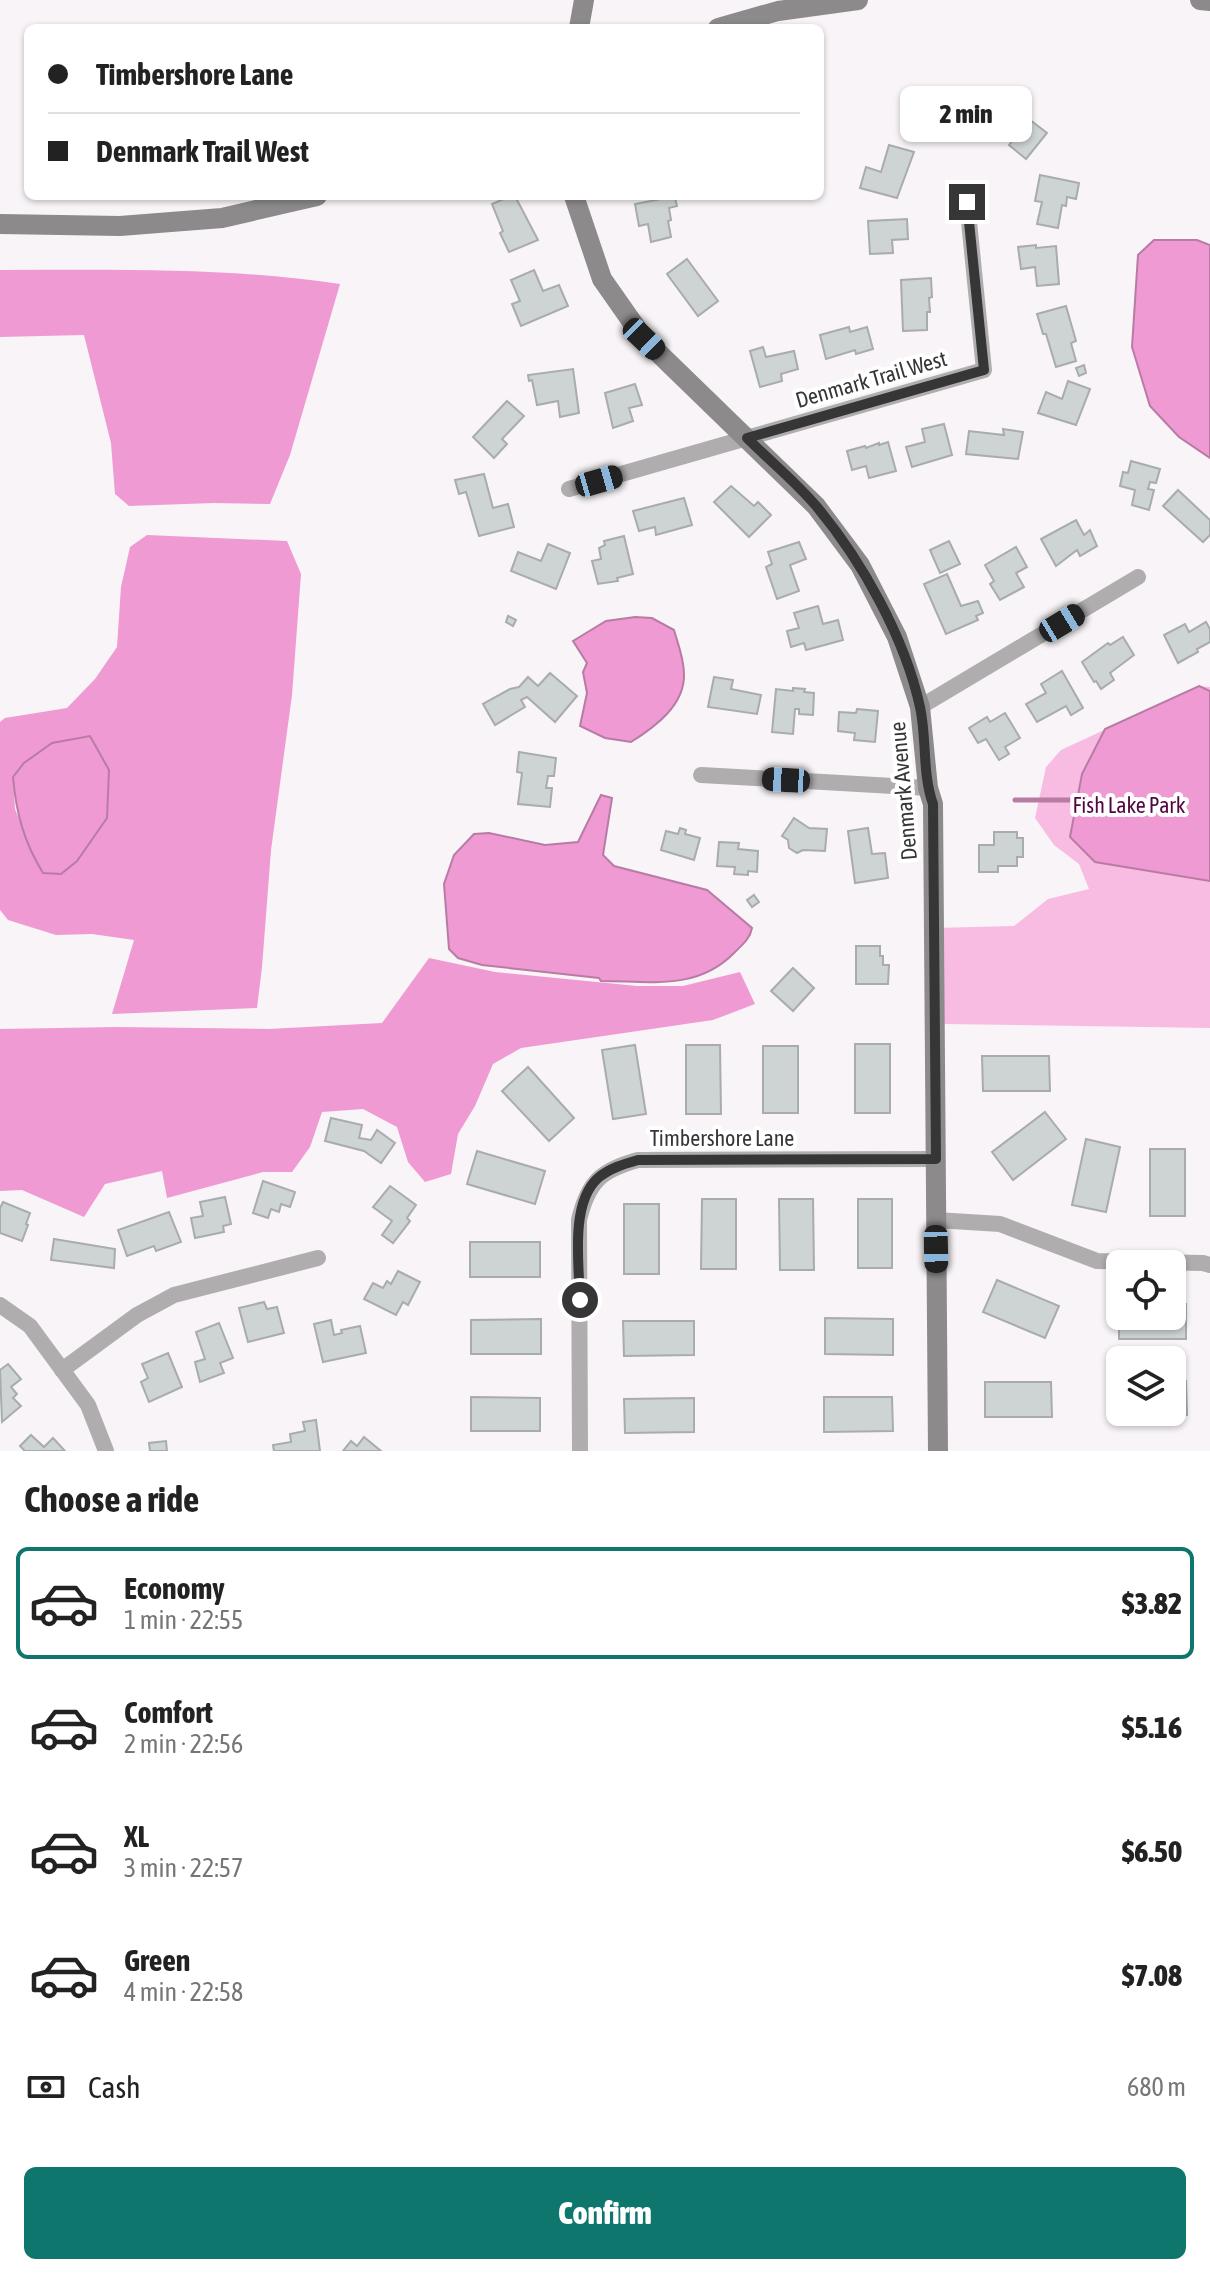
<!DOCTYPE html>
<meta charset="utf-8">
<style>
body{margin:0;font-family:"Asap Condensed",sans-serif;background:#f2f2f2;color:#222;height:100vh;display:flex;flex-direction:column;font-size:30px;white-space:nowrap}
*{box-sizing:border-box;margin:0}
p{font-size:26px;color:#767676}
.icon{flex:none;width:44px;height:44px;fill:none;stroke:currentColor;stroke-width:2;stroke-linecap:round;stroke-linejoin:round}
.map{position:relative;height:1451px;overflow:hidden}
.details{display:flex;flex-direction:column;background:#fff;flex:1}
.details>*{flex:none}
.guide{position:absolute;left:24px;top:24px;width:800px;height:176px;border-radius:12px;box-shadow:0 2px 6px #0004;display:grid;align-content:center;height:176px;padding:0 24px;background:#fff}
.tools{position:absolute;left:1106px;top:1250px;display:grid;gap:16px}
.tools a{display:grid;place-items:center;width:80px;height:80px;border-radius:12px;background:#fff;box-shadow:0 2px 6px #0004;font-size:40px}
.end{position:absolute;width:36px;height:36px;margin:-18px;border:10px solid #373637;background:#fff;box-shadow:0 0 0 4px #fff}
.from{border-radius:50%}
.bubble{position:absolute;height:56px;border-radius:12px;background:#fff;box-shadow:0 2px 6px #0004;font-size:26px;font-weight:800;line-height:56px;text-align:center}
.car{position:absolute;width:24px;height:48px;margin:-24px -12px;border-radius:10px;box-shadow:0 0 6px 2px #0007;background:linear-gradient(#222 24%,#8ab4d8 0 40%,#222 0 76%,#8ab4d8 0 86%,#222 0)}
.guide b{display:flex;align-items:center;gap:28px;height:76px;font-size:30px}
.guide b+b{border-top:2px solid #e0e0e0}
.guide i{width:20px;height:20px;background:#222}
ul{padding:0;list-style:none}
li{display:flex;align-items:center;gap:24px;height:112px;margin:0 16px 12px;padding:0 8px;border:4px solid transparent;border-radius:12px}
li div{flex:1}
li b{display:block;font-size:30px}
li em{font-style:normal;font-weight:800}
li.selected{border-color:#0f766e}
li>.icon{width:72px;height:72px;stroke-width:1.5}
h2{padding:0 24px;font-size:36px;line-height:96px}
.pay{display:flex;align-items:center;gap:20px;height:88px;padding:0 24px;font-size:30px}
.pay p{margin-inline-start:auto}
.primary-button{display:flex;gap:16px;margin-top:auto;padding:16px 24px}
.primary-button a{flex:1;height:92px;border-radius:12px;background:#0f766e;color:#fff;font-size:32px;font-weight:800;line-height:92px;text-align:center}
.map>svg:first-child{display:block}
.green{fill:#f8bce3}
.forest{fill:#ef9ad2;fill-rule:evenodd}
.water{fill:#ef9ad3;stroke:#b87ca4;stroke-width:2}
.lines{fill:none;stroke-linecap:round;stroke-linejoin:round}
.stream{stroke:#b87ca4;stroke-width:5}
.building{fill:#ced3d3;stroke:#a8acac;stroke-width:2}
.street{stroke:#afadae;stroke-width:16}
.secondary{stroke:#8d8a8c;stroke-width:20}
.route{stroke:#373637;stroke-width:10}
.labels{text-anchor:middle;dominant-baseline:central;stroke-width:8;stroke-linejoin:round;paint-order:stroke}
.street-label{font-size:22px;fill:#373637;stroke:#fff}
.park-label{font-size:22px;fill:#530741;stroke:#fff}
</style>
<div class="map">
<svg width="1210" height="1451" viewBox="0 0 1210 1451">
<rect width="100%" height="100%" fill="#f8f4f7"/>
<!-- green -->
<polygon class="green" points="1199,686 1210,687 1210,1028 943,1024 934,928 1014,926 1048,899 1089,889 1079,864 1054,845 1035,818 1046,767 1061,750"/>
<!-- forest -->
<g class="forest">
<path d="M0 270C113 270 227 267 340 284L290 455 270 504 213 503 129 506 115 494 111 443 84 335 0 337Z"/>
<path d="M147 535 287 541 301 574 292 695 271 850 262 967 257 1008 112 1014 134 940 92 934 56 935 8 920 0 910V722L5 718 67 708 95 679 117 647 121 587 130 547ZM13 777 107 818 77 861 61 874 44 873 36 862 15 809Z"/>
<polygon points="429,958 495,972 637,986 683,986 740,972 755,1004 713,1020 521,1048 493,1064 475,1106 458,1134 451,1174 425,1182 408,1162 397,1127 363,1109 322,1112 310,1147 292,1172 263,1172 167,1198 162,1171 105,1184 84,1217 22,1190 0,1191 0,1029 117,1027 269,1029 382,1023"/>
</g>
<!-- water -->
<g class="water">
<polygon points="1154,240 1197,240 1210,245 1210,458 1179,437 1150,406 1132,347 1138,255"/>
<path d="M635 617 652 618 674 630C678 644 684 659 684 674 685 705 655 727 631 742L605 738 580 726 587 693 583 672 587 663 573 641 606 621Z"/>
<polygon points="1199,686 1210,691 1210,881 1095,862 1070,837 1082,774 1105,729"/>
<path d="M90 736 109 770 107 818 77 861 61 874 43 873C24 842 16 813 13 777L24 763 52 743Z"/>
<path d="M601 795 612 798 603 855 614 866 707 890 752 928C750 939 742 945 734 953 697 991 649 981 601 981L599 978 482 965 458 958 449 949 444 884 454 855 474 834 489 833 545 845 578 842Z"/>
</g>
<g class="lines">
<!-- stream -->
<polyline class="stream" points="1015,800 1082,800"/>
</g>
<!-- building -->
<g class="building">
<polygon points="967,96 974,118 958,124 960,128 928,139 922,120 938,114 935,106"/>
<polygon points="1013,107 1047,133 1026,159 1009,145 1017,135 1001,123"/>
<polygon points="889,145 914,152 897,198 860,188 866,167 881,172"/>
<polygon points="1040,175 1079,183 1076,199 1067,197 1066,206 1062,205 1058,228 1037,224 1042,202 1035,201"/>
<polygon points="511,196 515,196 538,240 509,252 500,233 503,231 492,204"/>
<polygon points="666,198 675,198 677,206 669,208 671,220 668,221 671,237 651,242 648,224 639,226 635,204"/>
<polygon points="907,219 908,239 892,240 893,253 870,254 868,221"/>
<polygon points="1036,245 1036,248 1056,246 1059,284 1037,286 1035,267 1021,269 1018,247"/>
<polygon points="687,259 718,301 698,316 667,274"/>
<polygon points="534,270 543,291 559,285 568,306 521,326 512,304 520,301 511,280"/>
<polygon points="931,278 932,297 929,298 930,312 927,312 927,330 903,331 901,280"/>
<polygon points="1066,306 1076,341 1071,343 1076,361 1056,367 1046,334 1043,334 1037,314"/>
<polygon points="849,327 850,332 867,327 873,349 856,354 855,350 826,359 820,335"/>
<polygon points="763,347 766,357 794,351 798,369 781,374 782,381 760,387 750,351"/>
<polygon points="1084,365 1086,373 1079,376 1076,368"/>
<polygon points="573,369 579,413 560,417 558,401 537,405 532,380 529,381 528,375"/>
<polygon points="1068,381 1090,389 1076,425 1038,413 1046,392 1062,399"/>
<polygon points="635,384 642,405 629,408 633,421 613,428 605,393"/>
<polygon points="507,401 524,416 502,439 507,444 494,458 473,437"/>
<polygon points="944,424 952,455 912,467 906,447 925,442 922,429"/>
<polygon points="1003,429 1023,432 1018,459 966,454 969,431 1004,435"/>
<polygon points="888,442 896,471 869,478 866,466 852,470 847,451 865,446 866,448 879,443 879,445"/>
<polygon points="1131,461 1160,469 1156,483 1150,482 1148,489 1154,490 1149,510 1132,505 1135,490 1120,486 1123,472 1128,473"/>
<polygon points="484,474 493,508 508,504 514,527 479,536 466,492 459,494 455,480"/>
<polygon points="731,486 754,506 758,502 771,515 749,537 714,502"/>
<polygon points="1178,490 1210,520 1210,535 1203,542 1163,506"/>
<polygon points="684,498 692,525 656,535 655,527 639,531 633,511"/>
<polygon points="1076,520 1084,535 1090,530 1097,546 1080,556 1077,550 1056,566 1041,539"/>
<polygon points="624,536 633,574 617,578 618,581 598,584 592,561 601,559 599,548 605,545 604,541"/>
<polygon points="949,541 960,564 940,573 930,550"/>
<polygon points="799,542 806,559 790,565 799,591 777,599 766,567 772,564 768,552"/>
<polygon points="548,544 570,553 556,589 511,571 518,552 541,561"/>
<polygon points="1016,547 1027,567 1016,573 1024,587 1000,600 990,584 994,581 985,565"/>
<polygon points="947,574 961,606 978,601 983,613 976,616 978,620 946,634 924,584"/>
<polygon points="818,606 823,624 838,620 843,640 806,650 804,643 791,647 787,631 799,628 794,613"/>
<polygon points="508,616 516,620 513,626 506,622"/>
<polygon points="1206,622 1210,629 1210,642 1197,649 1198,652 1178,663 1164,635 1185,624 1189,632"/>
<polygon points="1123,637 1134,655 1110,673 1114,680 1101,689 1096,681 1094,682 1082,662 1108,643 1110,645"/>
<polygon points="1062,671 1083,708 1071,715 1066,706 1037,722 1026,704 1046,693 1041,684"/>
<polygon points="550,673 577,696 555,722 527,697 521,700 525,707 495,725 483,704 510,689 519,687 528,677 538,686"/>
<polygon points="714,677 733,680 731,689 761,695 757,714 708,707"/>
<polygon points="793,688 805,689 804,692 814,693 813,715 799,714 799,709 795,709 793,734 772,732 776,689 793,691"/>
<polygon points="857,709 878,711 875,742 854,740 855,733 838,731 839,712 856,713"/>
<polygon points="1005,713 1020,738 1005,747 1009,754 999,760 986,739 978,743 969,728 987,717 990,722"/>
<polygon points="519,752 556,758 554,776 548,776 546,788 552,788 550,807 518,804 522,773 517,772"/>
<polygon points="794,818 809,828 827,829 825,851 803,850 797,853 789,848 788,840 782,836"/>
<polygon points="680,828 686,830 685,834 700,838 694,860 661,850 666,831 678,834"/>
<polygon points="868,828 872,854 885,853 888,878 855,883 848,831"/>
<polygon points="994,832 1017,832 1017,838 1023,838 1023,857 1017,857 1017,866 998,866 998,872 979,872 979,845 994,845"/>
<polygon points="719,842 739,843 738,849 758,851 757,872 748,871 748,875 734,874 735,867 717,866"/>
<polygon points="754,895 759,902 752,907 747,900"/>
<polygon points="856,946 880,946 880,956 883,956 883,965 889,965 888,984 856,984"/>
<polygon points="793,968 814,988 793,1011 771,991"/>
<rect x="855" y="1044" width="35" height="69"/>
<polygon points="635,1045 646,1114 613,1119 602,1050"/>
<polygon points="686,1045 720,1045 721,1114 686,1114"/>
<rect x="763" y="1046" width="35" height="67"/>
<polygon points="982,1056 1049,1056 1050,1091 983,1091"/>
<polygon points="528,1067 574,1118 549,1141 502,1091"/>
<polygon points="1045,1112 1066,1139 1013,1180 992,1152"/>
<polygon points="331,1118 362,1125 359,1138 371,1140 377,1130 395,1143 381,1163 364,1151 325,1141"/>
<polygon points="1086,1139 1120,1147 1106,1212 1072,1205"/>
<rect x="1150" y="1149" width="35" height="67"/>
<polygon points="477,1151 545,1171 535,1204 467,1184"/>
<polygon points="263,1181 295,1192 290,1207 281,1204 279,1212 271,1209 268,1218 253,1213"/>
<polygon points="390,1186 416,1205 407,1218 410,1221 393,1243 382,1235 392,1221 373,1207"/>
<polygon points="225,1197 231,1224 223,1226 224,1232 195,1238 191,1218 203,1216 200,1202"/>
<polygon points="702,1199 736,1199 736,1269 701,1269"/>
<polygon points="779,1199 813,1199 814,1270 780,1270"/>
<rect x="858" y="1199" width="34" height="69"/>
<polygon points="3,1202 30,1213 26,1224 28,1225 22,1241 0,1233 0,1208"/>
<rect x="624" y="1204" width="35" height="70"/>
<polygon points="169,1212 181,1242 156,1251 154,1246 127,1256 118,1230"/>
<polygon points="54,1239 115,1249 114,1268 51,1260"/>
<rect x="470" y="1242" width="70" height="35"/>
<polygon points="398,1271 420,1282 408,1305 403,1302 396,1315 364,1299 373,1283 383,1288 387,1281 391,1284"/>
<polygon points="997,1280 1059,1306 1045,1338 983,1312"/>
<polygon points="264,1302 267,1309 277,1307 284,1333 248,1342 239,1308"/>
<polygon points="1119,1304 1120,1316 1172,1316 1172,1304 1186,1304 1186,1339 1119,1339"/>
<polygon points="825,1318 893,1319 893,1355 825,1354"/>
<polygon points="541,1319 541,1354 471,1354 471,1320"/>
<polygon points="331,1320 334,1335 342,1333 341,1330 360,1326 366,1353 323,1362 314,1324"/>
<polygon points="623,1321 694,1321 694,1355 624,1356"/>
<polygon points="219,1323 233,1358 220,1363 224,1373 200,1382 195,1362 205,1359 196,1332"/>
<polygon points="168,1353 182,1387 149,1402 141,1382 148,1378 142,1364"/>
<polygon points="8,1364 21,1379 11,1387 17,1394 13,1398 21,1406 2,1422 0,1370"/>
<polygon points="1172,1381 1186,1381 1187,1415 1120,1416 1119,1383 1120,1412 1172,1412"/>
<polygon points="985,1382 1051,1382 1052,1417 985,1417"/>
<polygon points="471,1397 540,1398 540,1431 471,1431"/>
<polygon points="824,1397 892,1397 893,1431 824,1432"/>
<polygon points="694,1398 694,1432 625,1433 624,1399"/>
<polygon points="316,1420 320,1451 274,1451 273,1445 291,1442 290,1434 305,1431 303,1422"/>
<polygon points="31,1435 44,1447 53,1438 65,1451 25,1451 20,1446"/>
<polygon points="364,1437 381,1451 343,1451 351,1441 357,1446"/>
<polygon points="166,1441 167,1451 150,1451 149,1443"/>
</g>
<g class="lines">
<!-- street -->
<g class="street">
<polyline points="569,489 984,370 967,202"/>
<polyline points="920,707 1138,577"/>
<polyline points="701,775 928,788"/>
<polyline points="936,1220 1000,1224 1097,1261 1203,1263 1210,1265"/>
<polyline points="0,1305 30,1326 88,1405 106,1451"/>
<polyline points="62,1370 137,1315 174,1295 318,1258"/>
<path d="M580 1451 579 1220C588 1182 601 1170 638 1160L936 1159"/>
</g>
<!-- secondary -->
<g class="secondary">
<polyline points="1200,0 1210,1"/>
<polyline points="579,28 584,0"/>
<polyline points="718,28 778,11 858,0"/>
<polyline points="574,196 602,279 644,339 816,506 860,565 897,637 920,707 928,788 933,804 938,1451"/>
<polyline points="0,224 120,226 222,218 317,196"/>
</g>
</g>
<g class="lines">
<!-- route -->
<path class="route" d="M580 1300C579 1265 570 1203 598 1178 610 1168 624 1164 638 1160L936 1159 933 804C922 773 927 739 920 707 905 638 862 561 817 507 796 482 770 461 747 438L984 370 967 202"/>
</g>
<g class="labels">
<!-- street labels -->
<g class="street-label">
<text transform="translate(871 379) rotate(-16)">Denmark Trail West</text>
<text transform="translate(903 791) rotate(-95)">Denmark Avenue</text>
<text x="722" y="1138">Timbershore Lane</text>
</g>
<!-- park labels -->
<g class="park-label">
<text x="1129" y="805">Fish Lake Park</text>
</g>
</g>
</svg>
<div class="tools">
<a><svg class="icon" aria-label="locate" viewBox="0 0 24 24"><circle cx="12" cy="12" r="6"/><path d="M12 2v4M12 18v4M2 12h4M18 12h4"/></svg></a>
<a><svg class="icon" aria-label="layers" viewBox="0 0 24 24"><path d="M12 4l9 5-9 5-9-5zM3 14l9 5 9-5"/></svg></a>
</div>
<i class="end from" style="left:580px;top:1300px"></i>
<i class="end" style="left:967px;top:202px"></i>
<div class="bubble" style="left:900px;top:86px;width:132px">2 min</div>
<i class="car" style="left:644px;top:339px;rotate:134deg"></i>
<i class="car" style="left:599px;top:481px;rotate:74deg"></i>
<i class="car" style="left:1062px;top:623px;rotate:59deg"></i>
<i class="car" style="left:786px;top:780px;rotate:273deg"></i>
<i class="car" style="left:936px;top:1249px;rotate:179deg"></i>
<div class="guide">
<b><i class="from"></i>Timbershore Lane</b>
<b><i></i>Denmark Trail West</b>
</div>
</div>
<section class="details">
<h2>Choose a ride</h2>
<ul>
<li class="selected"><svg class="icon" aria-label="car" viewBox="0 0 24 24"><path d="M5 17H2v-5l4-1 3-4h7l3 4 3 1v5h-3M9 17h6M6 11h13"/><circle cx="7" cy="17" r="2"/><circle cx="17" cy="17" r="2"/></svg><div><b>Economy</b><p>1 min · 22:55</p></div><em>$3.82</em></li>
<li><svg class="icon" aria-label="car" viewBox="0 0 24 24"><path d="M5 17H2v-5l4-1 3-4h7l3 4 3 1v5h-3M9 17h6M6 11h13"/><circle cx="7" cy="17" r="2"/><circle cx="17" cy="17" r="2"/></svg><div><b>Comfort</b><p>2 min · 22:56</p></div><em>$5.16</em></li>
<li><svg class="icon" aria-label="car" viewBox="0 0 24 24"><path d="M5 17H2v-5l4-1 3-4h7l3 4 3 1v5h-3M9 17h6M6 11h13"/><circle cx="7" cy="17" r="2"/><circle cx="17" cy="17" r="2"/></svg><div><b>XL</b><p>3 min · 22:57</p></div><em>$6.50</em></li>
<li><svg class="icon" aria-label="car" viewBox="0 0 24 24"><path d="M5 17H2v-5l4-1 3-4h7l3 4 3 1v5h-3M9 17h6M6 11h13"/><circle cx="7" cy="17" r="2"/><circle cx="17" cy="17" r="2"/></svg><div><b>Green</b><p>4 min · 22:58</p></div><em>$7.08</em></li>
</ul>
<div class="pay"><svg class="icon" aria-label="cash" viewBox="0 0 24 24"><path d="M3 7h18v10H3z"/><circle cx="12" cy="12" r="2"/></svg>Cash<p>680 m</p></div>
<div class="primary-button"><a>Confirm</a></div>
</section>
